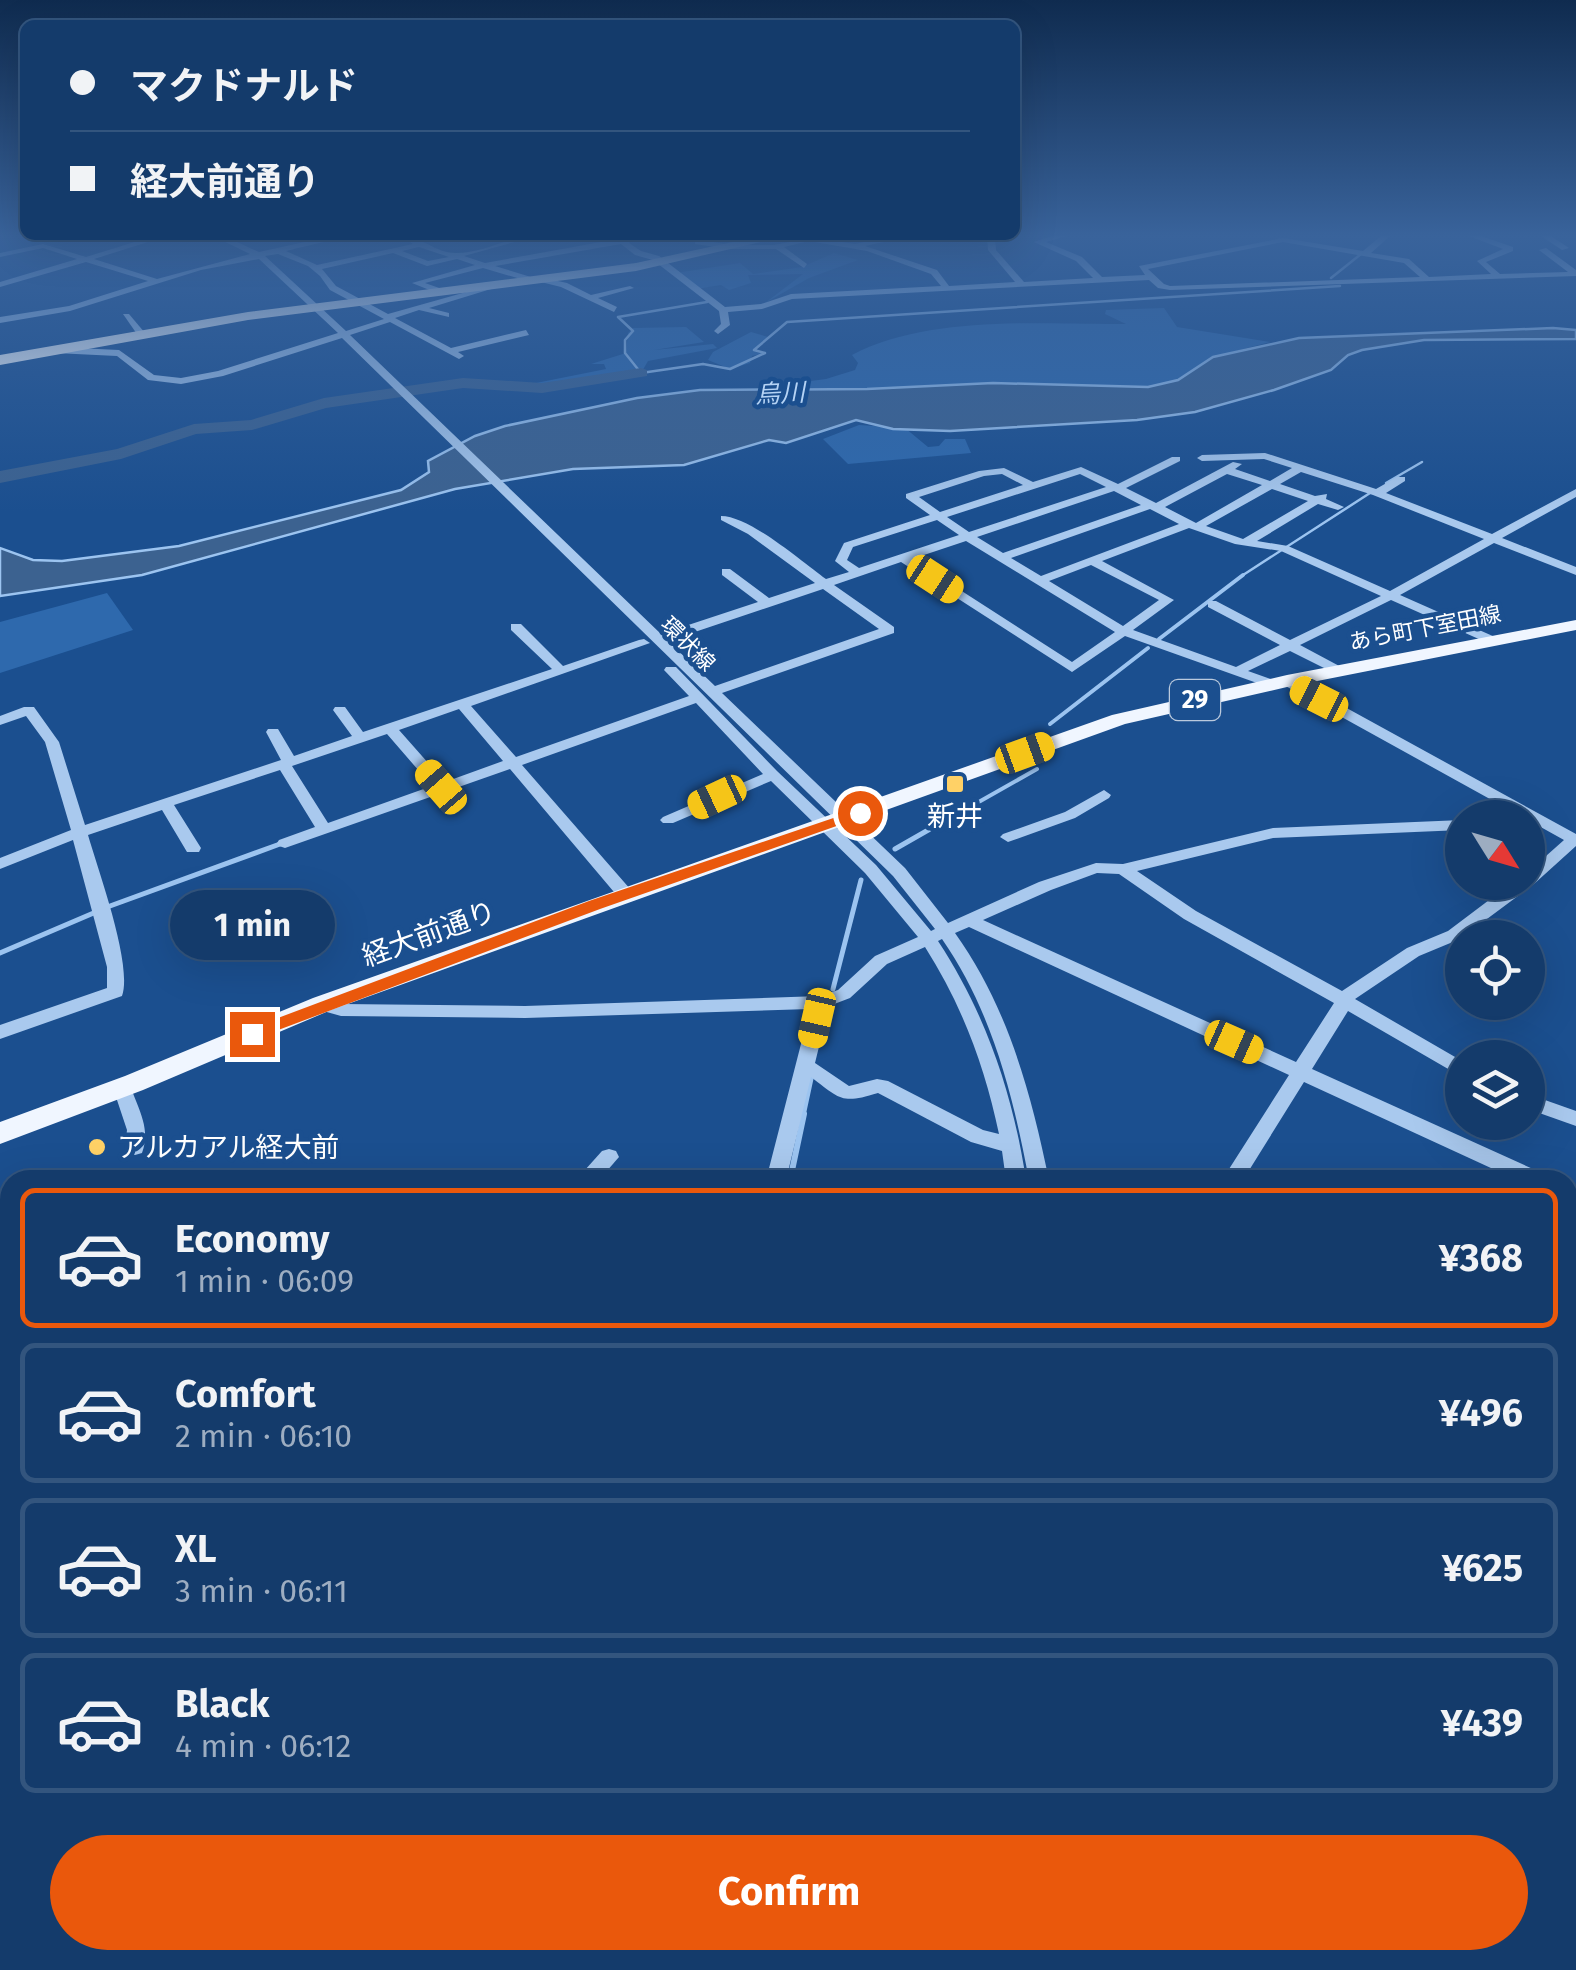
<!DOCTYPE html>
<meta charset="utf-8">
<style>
body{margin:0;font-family:"Fira Sans","Noto Sans JP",sans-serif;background:#214673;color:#f1f3f6;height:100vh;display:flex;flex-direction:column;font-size:38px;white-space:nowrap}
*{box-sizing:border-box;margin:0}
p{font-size:32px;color:#9dadc1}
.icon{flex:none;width:55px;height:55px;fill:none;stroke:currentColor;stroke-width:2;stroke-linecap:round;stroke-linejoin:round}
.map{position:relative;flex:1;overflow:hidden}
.panel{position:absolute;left:0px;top:1170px;width:1578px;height:800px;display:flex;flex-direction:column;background:#143b6b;border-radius:30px 30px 0 0;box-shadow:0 10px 40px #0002,0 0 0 2px #33557e}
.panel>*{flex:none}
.banner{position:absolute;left:20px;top:20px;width:1000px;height:220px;border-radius:15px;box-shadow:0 10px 40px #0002,0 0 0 2px #33557e;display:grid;align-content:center;height:220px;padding:0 50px;background:#143b6b}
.needle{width:65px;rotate:127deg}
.buttons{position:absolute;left:1445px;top:800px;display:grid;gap:20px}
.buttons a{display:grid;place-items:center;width:100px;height:100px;border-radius:50%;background:#143b6b;box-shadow:0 10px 40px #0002,0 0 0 2px #33557e;font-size:50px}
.end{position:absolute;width:45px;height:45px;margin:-22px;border:12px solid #ea580c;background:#fff;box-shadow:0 0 0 5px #fff}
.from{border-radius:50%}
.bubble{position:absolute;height:70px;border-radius:35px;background:#143b6b;box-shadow:0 10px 40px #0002,0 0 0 2px #33557e;font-size:32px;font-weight:700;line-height:70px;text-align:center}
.car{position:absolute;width:30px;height:60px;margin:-30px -15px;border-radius:12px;box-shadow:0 0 8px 2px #0007;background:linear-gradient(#f5c518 24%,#345 0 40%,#f5c518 0 76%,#345 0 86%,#f5c518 0)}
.banner b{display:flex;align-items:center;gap:35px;height:95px;font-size:38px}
.banner b+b{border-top:2px solid #33557e}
.banner i{width:25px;height:25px;background:#f1f3f6}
ul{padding:18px 0 0;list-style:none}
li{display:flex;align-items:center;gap:30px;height:140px;margin:0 20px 15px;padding:0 30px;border:5px solid #33557e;border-radius:15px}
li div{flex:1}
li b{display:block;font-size:38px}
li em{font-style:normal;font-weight:700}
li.active{border-color:#ea580c}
li>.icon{width:90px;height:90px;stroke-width:1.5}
.action{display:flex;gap:20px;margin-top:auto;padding:20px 50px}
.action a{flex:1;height:115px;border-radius:60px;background:#ea580c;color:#fff;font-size:40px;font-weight:700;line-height:115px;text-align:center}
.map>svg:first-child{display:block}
.green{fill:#2e69ad}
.water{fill:#3c6290;stroke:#9cc4f0;stroke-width:2.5}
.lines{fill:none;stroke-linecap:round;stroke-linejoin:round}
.stream-far4{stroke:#9cc4f0;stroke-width:2.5}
.stream-far3{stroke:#9cc4f0;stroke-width:4}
.stream-far2{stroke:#9cc4f0;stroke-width:5}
.stream-far1{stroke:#9cc4f0;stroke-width:6}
.stream{stroke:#9cc4f0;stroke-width:8}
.river{fill:#3c6290;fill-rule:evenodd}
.minor{fill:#a9c9ee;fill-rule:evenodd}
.major{fill:#f0f6ff;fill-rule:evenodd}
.highway{fill:#fff;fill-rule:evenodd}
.route{fill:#ea580c}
.poi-dot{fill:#ffd166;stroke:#1b4f8f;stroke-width:4}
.labels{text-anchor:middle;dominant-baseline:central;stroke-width:9;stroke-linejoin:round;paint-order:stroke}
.far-street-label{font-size:22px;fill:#fff;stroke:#1b4f8f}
.far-water-label{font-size:25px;font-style:italic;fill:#b5d3f5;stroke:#1b4f8f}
.shield{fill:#1b4f8f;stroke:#bbcadd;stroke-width:2.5}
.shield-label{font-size:25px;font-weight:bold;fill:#fff}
.poi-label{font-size:28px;fill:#fff;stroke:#1b4f8f}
.street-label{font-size:28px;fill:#fff;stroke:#1b4f8f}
</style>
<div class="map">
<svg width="1576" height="1970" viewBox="0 0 1576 1970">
<rect width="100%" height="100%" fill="#1b4f8f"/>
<!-- green -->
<g class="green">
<polygon points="834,253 858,260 809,278 765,303 803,274 748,275 751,283 729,290 721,285 696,289 676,273 740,263 753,274 802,267"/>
<path d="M1164 308 1177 327 1270 342 1213 357 1178 380 1148 387 993 383 867 389 764 387 826 379 855 370 858 363 852 355C928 315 1041 324 1126 324L1105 314 1106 310Z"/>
<polygon points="686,327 704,342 654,350 713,344 717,348 648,361 641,373 536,387 536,383 606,369 604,364 591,364 626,353 628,333 633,328"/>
<polygon points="751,332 768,337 754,349 765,353 752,356 750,363 730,369 708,360 713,352"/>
<polygon points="859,425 905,428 928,447 939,446 945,439 965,439 971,453 848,464 823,439"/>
<polygon points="107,593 133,630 0,673 0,622"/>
</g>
<!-- water -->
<polygon class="water" points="1553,328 1576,330 1576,339 1424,340 1362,350 1348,355 1331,370 1274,390 1195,412 1137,420 950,431 893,429 856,420 786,443 769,440 684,465 573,469 455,489 142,575 0,596 0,548 33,560 62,561 179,546 401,490 429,472 428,461 475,436 505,426 637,398 700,390 867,389 993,383 1148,387 1178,380 1213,357 1299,338"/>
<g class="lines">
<!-- stream-far4 -->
<g class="stream-far4">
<polyline points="1331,278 1361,254"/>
<polyline points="707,302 618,317 633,331 625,340 625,353 641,373 703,364 730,369 765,353 754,350 787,322 1340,286"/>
<polyline points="1386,483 1422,462"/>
<polyline points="1240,577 1370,493"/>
</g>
<!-- stream-far3 -->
<g class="stream-far3">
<polyline points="1159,639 1243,575"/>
<polyline points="1050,724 1148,648"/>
<polyline points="954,816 1037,769"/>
</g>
<!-- stream-far2 -->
<g class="stream-far2">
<polyline points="895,849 958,813"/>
<polyline points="0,953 110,906 280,844"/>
<polyline points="833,989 861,880"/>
<polyline points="803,1116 812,1074"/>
</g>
<!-- stream-far1 -->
<polyline class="stream-far1" points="790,1180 804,1114"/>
<!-- stream -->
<g class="stream">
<polyline points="0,1731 10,1721"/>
<polyline points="599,1970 602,1960"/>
</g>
<!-- river -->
<polygon class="river" points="641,368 647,370 647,376 542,393 463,388 326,408 252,430 196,434 121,459 0,483 0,471 117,449 194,424 251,420 324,398 463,378 542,383"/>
<!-- minor -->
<g class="minor">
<path d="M154 236H167L94 259 157 279 250 254 213 236H224L259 252 332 236H348L286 251 317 265 413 244 402 236C421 236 437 254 457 253 477 253 501 242 521 237L525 239 464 256 485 263 634 236 629 243 641 251 659 256 725 307 761 304 791 294 941 286 931 274 867 251 809 241 784 247 807 264 804 268 776 249H730L695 244V240L714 236 706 241 732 245H774L821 236V239L855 244 892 236H911L865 246 937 270 949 286 1015 282 988 250 987 236H995L996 250 1024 282 1093 278 1076 261 1034 242 1051 236H1066L1046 242 1082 257 1102 277 1145 275 1139 266 1283 238 1363 251 1381 236H1390L1371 253 1409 259 1429 277 1491 274 1477 261 1503 249 1469 236H1481L1513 247V251L1486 262 1500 274 1568 272 1539 250 1546 248 1576 270V276L1170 290 1158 288 1149 280 792 299 762 309 728 312 730 325 718 334 714 331 721 324 719 311 653 260 635 255 621 244 495 266 534 278 531 282 483 268 425 283 445 290 442 295 412 283 475 265 457 259 427 266 393 253 322 269 336 286 388 314 491 285V289L429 308 449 313V317L419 310 395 318 451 348 526 330 529 335 458 352 464 356 459 359 390 322 350 335 661 634 758 602 722 575V569H730L769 598 815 583 748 534 721 520V516C750 516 802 562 826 579L849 572 835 561 844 543 930 515 906 498V494L979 471 1004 468 1033 482 1081 467 1118 484 1172 457H1180V461L1126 488 1156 503 1233 462 1242 464 1235 469 1270 481 1292 468 1264 459 1202 461 1197 458 1202 455 1265 453 1376 489 1397 477H1405V481L1386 493 1492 534 1576 489V497L1502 538 1576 567V575L1494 543 1400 595 1495 637V643L1490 644 1391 600 1300 645 1343 668 1345 671 1338 675 1290 651 1248 671 1276 681V687L1271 688 1125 636 1072 672 901 562 834 585 894 627V633L722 693 905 868 948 923 1039 882 1096 863 1123 864 1273 828 1462 820V830L1273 838 1137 871 1196 911 1342 991 1407 948 1448 931 1513 882H1528V872L1564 840 1282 684V678H1292L1576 834V846L1534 884 1460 939 1419 956 1355 999 1462 1061V1077L1348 1011 1312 1069 1544 1174 1547 1180H1517L1304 1082 1243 1180H1222L1289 1075 969 927 955 933C1008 1007 1031 1093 1049 1180H1029C1013 1095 992 1011 942 939L938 941C986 1014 1013 1094 1026 1180H1006L1002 1151 971 1142 878 1093C842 1104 841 1100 811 1077L786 1180H766L810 1009 525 1018 341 1016 316 1009 313 1004 322 998 341 1004 525 1006 820 996 838 990 875 956 918 937 865 873 771 781 673 823H663L660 820 663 817 763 774 696 703 522 765 631 890 633 894 631 898H619L510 769 285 848 279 846 277 843 279 840 315 827 280 770 174 805 201 848 199 852H187L162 810 88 835C98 870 133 965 122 996L0 1039V1025L107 988V967L73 840 0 869V858L71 830 45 742 26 716 0 725V716L24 707H34L59 742 85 825 281 760 266 732 268 729H278L294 756 352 736 333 710 335 707H345L363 732 552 669 511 630V624H521L563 666 639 640 644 639 650 643 471 706 516 757 689 696 664 670 666 667H676L777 771 876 865 931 931 935 929 893 876 342 338 223 376 181 384 148 380 117 356 55 353 50 350 55 347 119 350 154 375 181 378 218 371 338 333 259 259 201 270 70 311 0 323V317L69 306 148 281 86 262 0 287V282L77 259 43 248 0 257V253L43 244 86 257ZM1283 242 1404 263 1420 277 1170 286 1164 284 1148 269ZM419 247 449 257 428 261 402 251ZM278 254 308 266 320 276 330 290 384 319 346 331 265 256ZM1301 472 1373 495 1484 539 1390 591 1288 546 1257 541 1318 504 1338 510 1344 507 1326 499 1327 494 1315 496 1280 484ZM1002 474 1023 485 940 512 919 497 984 476ZM1080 474 1106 487 969 532 947 517ZM1227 474 1262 485 1196 523 1165 507ZM1272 489 1308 501 1243 539 1206 526ZM1114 491 1141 505 1003 553 977 537ZM1150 509 1179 524 1041 576 1011 558ZM937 520 959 535 859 568 847 560 853 547ZM1189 528 1235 544 1281 551 1381 596 1290 640 1216 601H1208V607L1280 645 1236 667 1133 630 1174 600 1102 561ZM966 541 1115 632 1072 662 912 559ZM1091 565 1159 600 1123 626 1049 581ZM823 589 879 629 715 686 668 641ZM459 709 503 761 445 782 399 730ZM387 734 432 786 328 823 292 766ZM1097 873 1119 874 1184 919 1334 1003 1296 1062 983 920 1051 890ZM925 947C962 1005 985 1067 999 1134L983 1130 888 1081 877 1079 849 1086 815 1063 829 1006 850 998 887 964Z"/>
<polygon points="1541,236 1551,236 1569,248 1562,250"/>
<polygon points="540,277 567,283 591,295 630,286 634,288 598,298 617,307 614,312 561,287 537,281"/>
<polygon points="123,314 129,314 145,333 145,337 139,337"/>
<polygon points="1104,790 1111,795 1109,798 1075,818 1008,842 1000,837 1003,834 1065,812"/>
<path d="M122 1081 129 1083 131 1088C139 1110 151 1130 142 1153L135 1155 128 1153 125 1147 127 1130 113 1088 115 1083Z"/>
<polygon points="1528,1094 1576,1111 1576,1126 1528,1109"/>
<polygon points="609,1149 616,1151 619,1157 599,1180 576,1180 602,1151"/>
<polygon points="1568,1186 1576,1189 1576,1206 1568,1203"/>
<polygon points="1568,1437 1576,1440 1576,1463 1568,1460"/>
<polygon points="10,1729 10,1762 0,1766 0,1734"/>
<polygon points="0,1813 10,1817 10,1854 0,1850"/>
<polygon points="1568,1849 1576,1853 1576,1885 1568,1881"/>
<polygon points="567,1960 597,1960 595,1970 565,1970"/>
<polygon points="889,1960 926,1960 930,1970 893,1970"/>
<polygon points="933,1960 963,1960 962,1970 932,1970"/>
<polygon points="969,1960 999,1960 998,1970 968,1970"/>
</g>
<!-- major -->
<polygon class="major" points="1576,620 1576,630 1287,687 1125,724 331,1010 143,1090 0,1144 0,1122 125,1076 313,998 1112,715 1287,675"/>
<!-- highway -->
<polygon class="highway" points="760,236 786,236 636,271 248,320 0,365 0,355 248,312 636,263"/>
</g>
<!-- sky -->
<linearGradient id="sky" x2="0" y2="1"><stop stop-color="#0f2b4f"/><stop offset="0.46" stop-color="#39639b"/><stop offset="1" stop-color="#39639b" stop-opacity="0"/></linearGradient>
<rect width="1576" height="512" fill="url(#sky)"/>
<!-- route -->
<polygon class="route" points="860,809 865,810 865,816 600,909 257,1038 246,1038 243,1034 246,1030 589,901"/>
<!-- markers -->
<g class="poi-dot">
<rect x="945" y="774" width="20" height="20" rx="5"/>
<circle cx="97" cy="1147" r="10"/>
</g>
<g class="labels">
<!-- far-street labels -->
<g class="far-street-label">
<text transform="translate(1425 628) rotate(-11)">あら町下室田線</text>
<text transform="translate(688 644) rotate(45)">環状線</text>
</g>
<!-- far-water labels -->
<g class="far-water-label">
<text transform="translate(780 394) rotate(-3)">烏川</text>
</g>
<!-- shield labels -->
<rect class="shield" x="1170" y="680" width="50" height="40" rx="8"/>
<g class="shield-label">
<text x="1195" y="700">29</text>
</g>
<!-- poi labels -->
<g class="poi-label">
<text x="955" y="816">新井</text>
<text x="117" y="1147" text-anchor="start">アルカアル経大前</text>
</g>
<!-- street labels -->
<g class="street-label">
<text transform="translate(429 934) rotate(-20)">経大前通り</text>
</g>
</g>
</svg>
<div class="buttons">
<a><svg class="needle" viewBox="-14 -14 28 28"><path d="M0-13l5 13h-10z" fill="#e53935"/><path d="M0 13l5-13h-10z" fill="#9dadc1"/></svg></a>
<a><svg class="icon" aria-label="locate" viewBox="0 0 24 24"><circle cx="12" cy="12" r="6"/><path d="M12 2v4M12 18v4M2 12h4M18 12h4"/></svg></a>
<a><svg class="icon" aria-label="layers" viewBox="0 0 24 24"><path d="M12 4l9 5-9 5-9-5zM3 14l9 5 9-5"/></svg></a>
</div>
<i class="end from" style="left:860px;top:813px"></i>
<i class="end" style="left:252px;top:1034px"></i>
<div class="bubble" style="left:170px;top:890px;width:165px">1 min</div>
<i class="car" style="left:935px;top:579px;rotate:123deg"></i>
<i class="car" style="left:1319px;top:699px;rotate:297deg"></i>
<i class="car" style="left:1025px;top:753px;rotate:70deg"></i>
<i class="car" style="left:441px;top:787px;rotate:319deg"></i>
<i class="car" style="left:717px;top:797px;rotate:245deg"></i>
<i class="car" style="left:817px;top:1018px;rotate:193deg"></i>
<i class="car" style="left:1234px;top:1042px;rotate:114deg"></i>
<div class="banner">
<b><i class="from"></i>マクドナルド</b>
<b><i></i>経大前通り</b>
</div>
<section class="panel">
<ul>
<li class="active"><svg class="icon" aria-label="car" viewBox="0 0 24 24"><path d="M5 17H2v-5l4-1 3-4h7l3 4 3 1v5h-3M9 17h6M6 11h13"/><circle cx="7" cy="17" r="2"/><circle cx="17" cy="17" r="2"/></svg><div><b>Economy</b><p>1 min · 06:09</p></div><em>¥368</em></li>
<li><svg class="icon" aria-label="car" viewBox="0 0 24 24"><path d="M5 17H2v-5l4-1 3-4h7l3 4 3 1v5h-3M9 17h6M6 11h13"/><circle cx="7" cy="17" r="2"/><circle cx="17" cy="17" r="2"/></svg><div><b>Comfort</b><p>2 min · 06:10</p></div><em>¥496</em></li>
<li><svg class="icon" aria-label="car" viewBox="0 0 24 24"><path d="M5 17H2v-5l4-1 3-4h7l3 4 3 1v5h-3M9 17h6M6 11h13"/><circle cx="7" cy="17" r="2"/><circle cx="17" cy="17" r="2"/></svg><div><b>XL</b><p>3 min · 06:11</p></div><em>¥625</em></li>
<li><svg class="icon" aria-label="car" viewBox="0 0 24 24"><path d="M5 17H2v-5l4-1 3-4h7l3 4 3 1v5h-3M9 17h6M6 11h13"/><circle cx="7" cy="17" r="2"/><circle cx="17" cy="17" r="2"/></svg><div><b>Black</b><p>4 min · 06:12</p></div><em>¥439</em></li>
</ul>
<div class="action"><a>Confirm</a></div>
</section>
</div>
